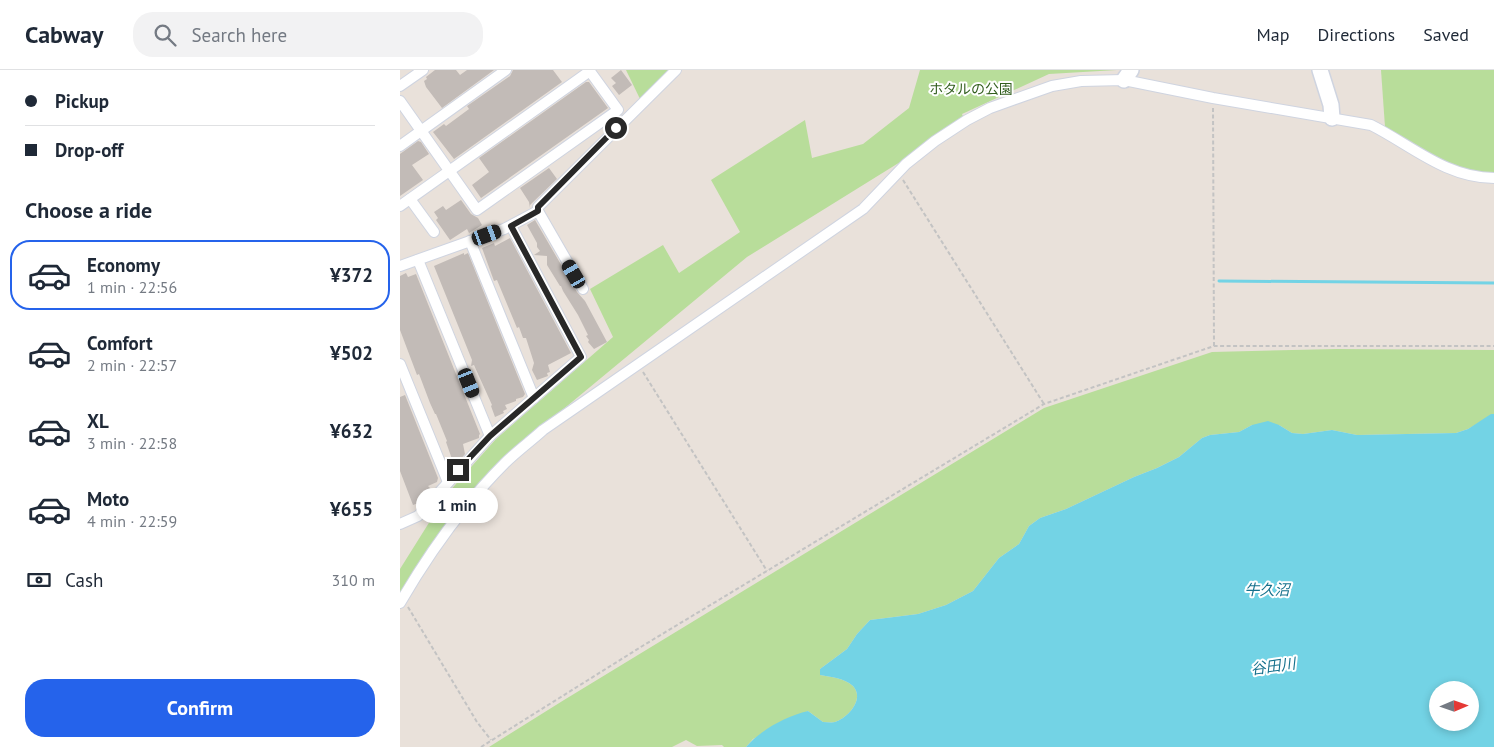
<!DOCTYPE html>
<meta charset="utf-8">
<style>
body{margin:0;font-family:"PT Sans","Noto Sans JP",sans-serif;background:#f2f2f3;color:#1f2937;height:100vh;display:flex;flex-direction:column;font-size:19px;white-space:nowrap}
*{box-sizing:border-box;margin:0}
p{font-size:16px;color:#747a83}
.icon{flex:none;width:28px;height:28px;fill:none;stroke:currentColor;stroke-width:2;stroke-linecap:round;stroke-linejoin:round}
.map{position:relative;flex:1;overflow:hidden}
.drawer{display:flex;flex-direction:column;background:#fff;width:400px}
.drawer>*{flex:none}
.hud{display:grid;align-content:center;height:110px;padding:0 25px;background:#fff}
.needle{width:32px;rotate:88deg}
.buttons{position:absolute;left:1029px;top:611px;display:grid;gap:10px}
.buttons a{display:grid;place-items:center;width:50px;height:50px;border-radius:50%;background:#fff;box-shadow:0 2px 8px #0003;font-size:25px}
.end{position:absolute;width:22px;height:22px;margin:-11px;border:6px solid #282828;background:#fff;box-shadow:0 0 0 2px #fff}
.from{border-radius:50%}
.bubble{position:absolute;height:35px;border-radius:18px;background:#fff;box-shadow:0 2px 8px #0003;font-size:16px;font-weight:700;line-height:35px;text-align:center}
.car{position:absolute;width:15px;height:30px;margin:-15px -8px;border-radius:6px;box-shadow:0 0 4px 1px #0007;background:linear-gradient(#222 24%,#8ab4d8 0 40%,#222 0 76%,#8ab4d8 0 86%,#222 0)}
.hud b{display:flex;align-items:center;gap:18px;height:48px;font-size:19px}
.hud b+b{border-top:1px solid #e0e1e3}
.hud i{width:12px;height:12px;background:#1f2937}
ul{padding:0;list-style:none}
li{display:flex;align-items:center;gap:15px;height:70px;margin:0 10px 8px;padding:0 15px;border:2px solid transparent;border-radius:20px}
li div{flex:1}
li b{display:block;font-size:19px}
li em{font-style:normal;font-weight:700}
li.current{border-color:#2563eb}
li>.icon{width:45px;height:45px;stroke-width:1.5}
h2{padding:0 25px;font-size:22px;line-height:60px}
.pay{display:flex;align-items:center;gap:12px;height:55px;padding:0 25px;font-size:19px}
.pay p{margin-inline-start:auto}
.cta{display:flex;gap:10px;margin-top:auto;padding:10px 25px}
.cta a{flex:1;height:58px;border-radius:20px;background:#2563eb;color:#fff;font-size:20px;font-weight:700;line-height:58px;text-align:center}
header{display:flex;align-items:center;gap:30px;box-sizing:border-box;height:70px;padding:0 25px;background:#fff;border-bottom:1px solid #e0e1e3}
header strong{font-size:24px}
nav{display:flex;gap:28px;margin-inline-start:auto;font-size:18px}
.search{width:350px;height:45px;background:#f2f2f3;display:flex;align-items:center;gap:12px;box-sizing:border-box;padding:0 18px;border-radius:20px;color:#747a83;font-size:19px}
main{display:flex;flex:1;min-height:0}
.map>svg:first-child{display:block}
.green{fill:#b8dd9a}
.water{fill:#73d3e5;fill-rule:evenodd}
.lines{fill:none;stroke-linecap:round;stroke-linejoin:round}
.stream{stroke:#73d3e5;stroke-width:3}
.building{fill:#c2bbb7}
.street-casing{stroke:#cfd4e0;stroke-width:12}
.secondary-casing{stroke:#cfd4e0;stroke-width:18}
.path{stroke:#c3c3c3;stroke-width:2;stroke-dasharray:4 2.5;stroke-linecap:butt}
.street{stroke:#fff;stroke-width:10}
.secondary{stroke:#fff;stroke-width:15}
.route{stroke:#282828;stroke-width:6}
.labels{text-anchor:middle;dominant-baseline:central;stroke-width:4;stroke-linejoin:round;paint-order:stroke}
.park-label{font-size:14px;fill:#325e1e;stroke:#fff}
.water-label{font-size:15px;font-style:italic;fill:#16718d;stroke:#fff}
</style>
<header>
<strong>Cabway</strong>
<div class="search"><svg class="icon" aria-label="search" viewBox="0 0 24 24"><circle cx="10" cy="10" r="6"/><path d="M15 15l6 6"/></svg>Search here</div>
<nav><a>Map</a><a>Directions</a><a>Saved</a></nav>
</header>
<main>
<section class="drawer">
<div class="hud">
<b><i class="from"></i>Pickup</b>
<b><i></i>Drop-off</b>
</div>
<h2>Choose a ride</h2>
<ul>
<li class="current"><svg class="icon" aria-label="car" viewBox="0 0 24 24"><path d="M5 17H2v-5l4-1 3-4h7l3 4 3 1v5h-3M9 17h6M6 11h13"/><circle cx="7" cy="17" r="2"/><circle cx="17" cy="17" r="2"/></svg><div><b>Economy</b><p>1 min · 22:56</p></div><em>¥372</em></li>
<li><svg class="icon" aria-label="car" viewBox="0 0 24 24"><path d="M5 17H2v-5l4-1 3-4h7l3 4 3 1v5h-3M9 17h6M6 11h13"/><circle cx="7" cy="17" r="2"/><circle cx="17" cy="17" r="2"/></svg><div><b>Comfort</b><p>2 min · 22:57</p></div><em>¥502</em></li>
<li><svg class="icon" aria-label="car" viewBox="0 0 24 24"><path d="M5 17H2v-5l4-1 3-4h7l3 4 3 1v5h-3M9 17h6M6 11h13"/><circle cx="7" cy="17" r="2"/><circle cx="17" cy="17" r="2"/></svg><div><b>XL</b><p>3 min · 22:58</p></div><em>¥632</em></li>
<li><svg class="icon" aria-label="car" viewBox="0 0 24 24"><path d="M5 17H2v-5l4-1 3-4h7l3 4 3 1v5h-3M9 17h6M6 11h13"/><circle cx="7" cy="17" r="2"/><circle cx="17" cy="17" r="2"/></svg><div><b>Moto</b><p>4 min · 22:59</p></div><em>¥655</em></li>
</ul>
<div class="pay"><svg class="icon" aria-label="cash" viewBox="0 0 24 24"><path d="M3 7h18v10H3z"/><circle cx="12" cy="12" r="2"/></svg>Cash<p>310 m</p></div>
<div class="cta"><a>Confirm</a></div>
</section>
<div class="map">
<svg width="1094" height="677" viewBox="0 0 1094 677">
<rect width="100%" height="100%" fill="#e9e1da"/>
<!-- green -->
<g class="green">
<polygon points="226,0 273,0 241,31"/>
<polygon points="520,0 717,0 649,4 562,44 564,49 505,89 347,187 143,356 105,390 0,528 0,499 47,424 96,369 213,267 190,219 263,175 279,203 340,162 311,110 405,50 412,88 463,74 509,38"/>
<polygon points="981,0 1094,0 1094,103 1068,101 1045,94 985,57"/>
<path d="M937 279 1094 280V344L1068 359 1056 363 957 365 932 360 903 364 892 363 879 355H852L839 362 810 365 802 368 779 387 757 398 734 407 666 439 640 448 629 456 619 474 599 488 573 521 546 535 518 544 470 550 457 564 447 579 420 599V605C431 607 444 608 453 616 465 629 448 648 435 652 432 653 427 652 423 652L408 641 353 669 346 677H324L322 675 297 676 286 670 272 677H89L164 630 644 338 812 282Z"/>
</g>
<!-- water -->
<path class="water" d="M1091 344H1094V677H346C361 660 386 646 408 641L423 652C427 652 432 653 435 652 448 648 465 629 453 616 444 608 431 607 420 605V599L447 579 457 564 470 550 518 544 546 535 573 521 599 488 619 474 629 456 640 448 666 439 734 407 757 398 779 387 802 368 810 365 839 362 852 355 868 351 879 355 892 363 903 364 932 360 957 365 1056 363 1068 359ZM1038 620H1070V652H1038Z"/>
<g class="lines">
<!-- stream -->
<polyline class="stream" points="819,211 1094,213"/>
</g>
<!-- building -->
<g class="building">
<polygon points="35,0 56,0 60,5 67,0 94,0 42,38 26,17 24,11 27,9 26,7"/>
<polygon points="113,0 153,0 162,12 54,89 33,62 44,54 46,56 69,39 67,36 110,6"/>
<polygon points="221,0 232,15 219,25 212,16 216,13 211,8"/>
<polygon points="186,12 189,12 208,38 81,128 72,115 89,102 79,88"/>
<polygon points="18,71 21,72 29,84 12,95 23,110 0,126 0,84"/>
<polygon points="149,98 157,109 130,135 130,138 129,132 120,118"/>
<polygon points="61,130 71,144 78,148 82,155 69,163 67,159 50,170 36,150 38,148 34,142 43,136 46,140"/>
<polygon points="135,150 177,222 185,231 207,272 194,279 188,272 189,270 186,266 188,265 178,245 163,221 161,216 160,216 147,195 147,186 134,185 140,181 137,177 137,173 127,155"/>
<polygon points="110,168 171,283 148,295 150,302 147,303 148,306 137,310 132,300 134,293 126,268 123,268 119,257 117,258 97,210 94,211 82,178 94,173 95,176"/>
<polygon points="64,183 64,185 68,183 125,324 123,327 116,329 116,331 105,335 107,339 103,341 104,343 95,347 91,336 92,335 74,295 71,296 72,290 34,196"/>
<polygon points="6,203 8,207 16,204 80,364 79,365 79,368 63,374 65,384 60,390 53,392 46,372 47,371 36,344 35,344 30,333 19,304 17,305 0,260 0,206"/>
<polygon points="5,325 38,408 37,412 28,416 32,420 27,426 24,423 21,432 13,435 0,401 0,327"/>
</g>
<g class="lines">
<defs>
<g id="street">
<polyline points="0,16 23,0"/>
<polyline points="0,31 77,140 218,40 189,0"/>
<polyline points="0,76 106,0"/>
<polyline points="10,129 34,162"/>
<polyline points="0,136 190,1"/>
<polyline points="138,141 183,219"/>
<polyline points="70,171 134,328"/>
<polyline points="18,190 90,366"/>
<polyline points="0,196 104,159 138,141 138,137 276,0"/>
<polyline points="0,294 48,412"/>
<polyline points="0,454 18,446 90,366 181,287 111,156"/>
<path d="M0 533C29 483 64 434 105 393 117 381 131 371 143 360L463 139 506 94 535 71 567 50 590 38 652 16 681 11 724 10 813 28 971 55C1011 75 1046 108 1094 108"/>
</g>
<g id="secondary">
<polyline points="920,0 931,35 932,48"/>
<polyline points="724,10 731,0"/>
</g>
</defs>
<!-- street casing -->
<use href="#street" class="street-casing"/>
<!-- secondary casing -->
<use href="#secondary" class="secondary-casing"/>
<!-- path -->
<g class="path">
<polyline points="813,38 814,276"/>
<polyline points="503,110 644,334"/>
<polyline points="243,302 367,501"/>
<polyline points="8,537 77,652 91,670"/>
<polyline points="81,677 244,575 644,334 814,276 1094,276"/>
</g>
<!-- street -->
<use href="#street" class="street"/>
<!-- secondary -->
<use href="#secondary" class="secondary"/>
</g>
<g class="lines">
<!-- route -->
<polyline class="route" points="58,400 90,366 181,287 111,156 138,141 138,137 216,58"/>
</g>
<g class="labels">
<!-- park labels -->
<g class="park-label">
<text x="571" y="19">ホタルの公園</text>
</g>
<!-- water labels -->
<g class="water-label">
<text x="867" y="519">牛久沼</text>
<text transform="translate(873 596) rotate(-8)">谷田川</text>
</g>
</g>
</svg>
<div class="buttons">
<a><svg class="needle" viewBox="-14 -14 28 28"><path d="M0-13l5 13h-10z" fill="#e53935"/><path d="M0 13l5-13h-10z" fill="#747a83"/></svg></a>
</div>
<i class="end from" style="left:216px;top:58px"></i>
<i class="end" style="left:58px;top:400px"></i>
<div class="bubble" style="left:16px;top:418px;width:82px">1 min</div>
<i class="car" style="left:87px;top:165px;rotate:70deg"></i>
<i class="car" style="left:174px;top:204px;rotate:330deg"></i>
<i class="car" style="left:69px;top:313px;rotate:158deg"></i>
</div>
</main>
